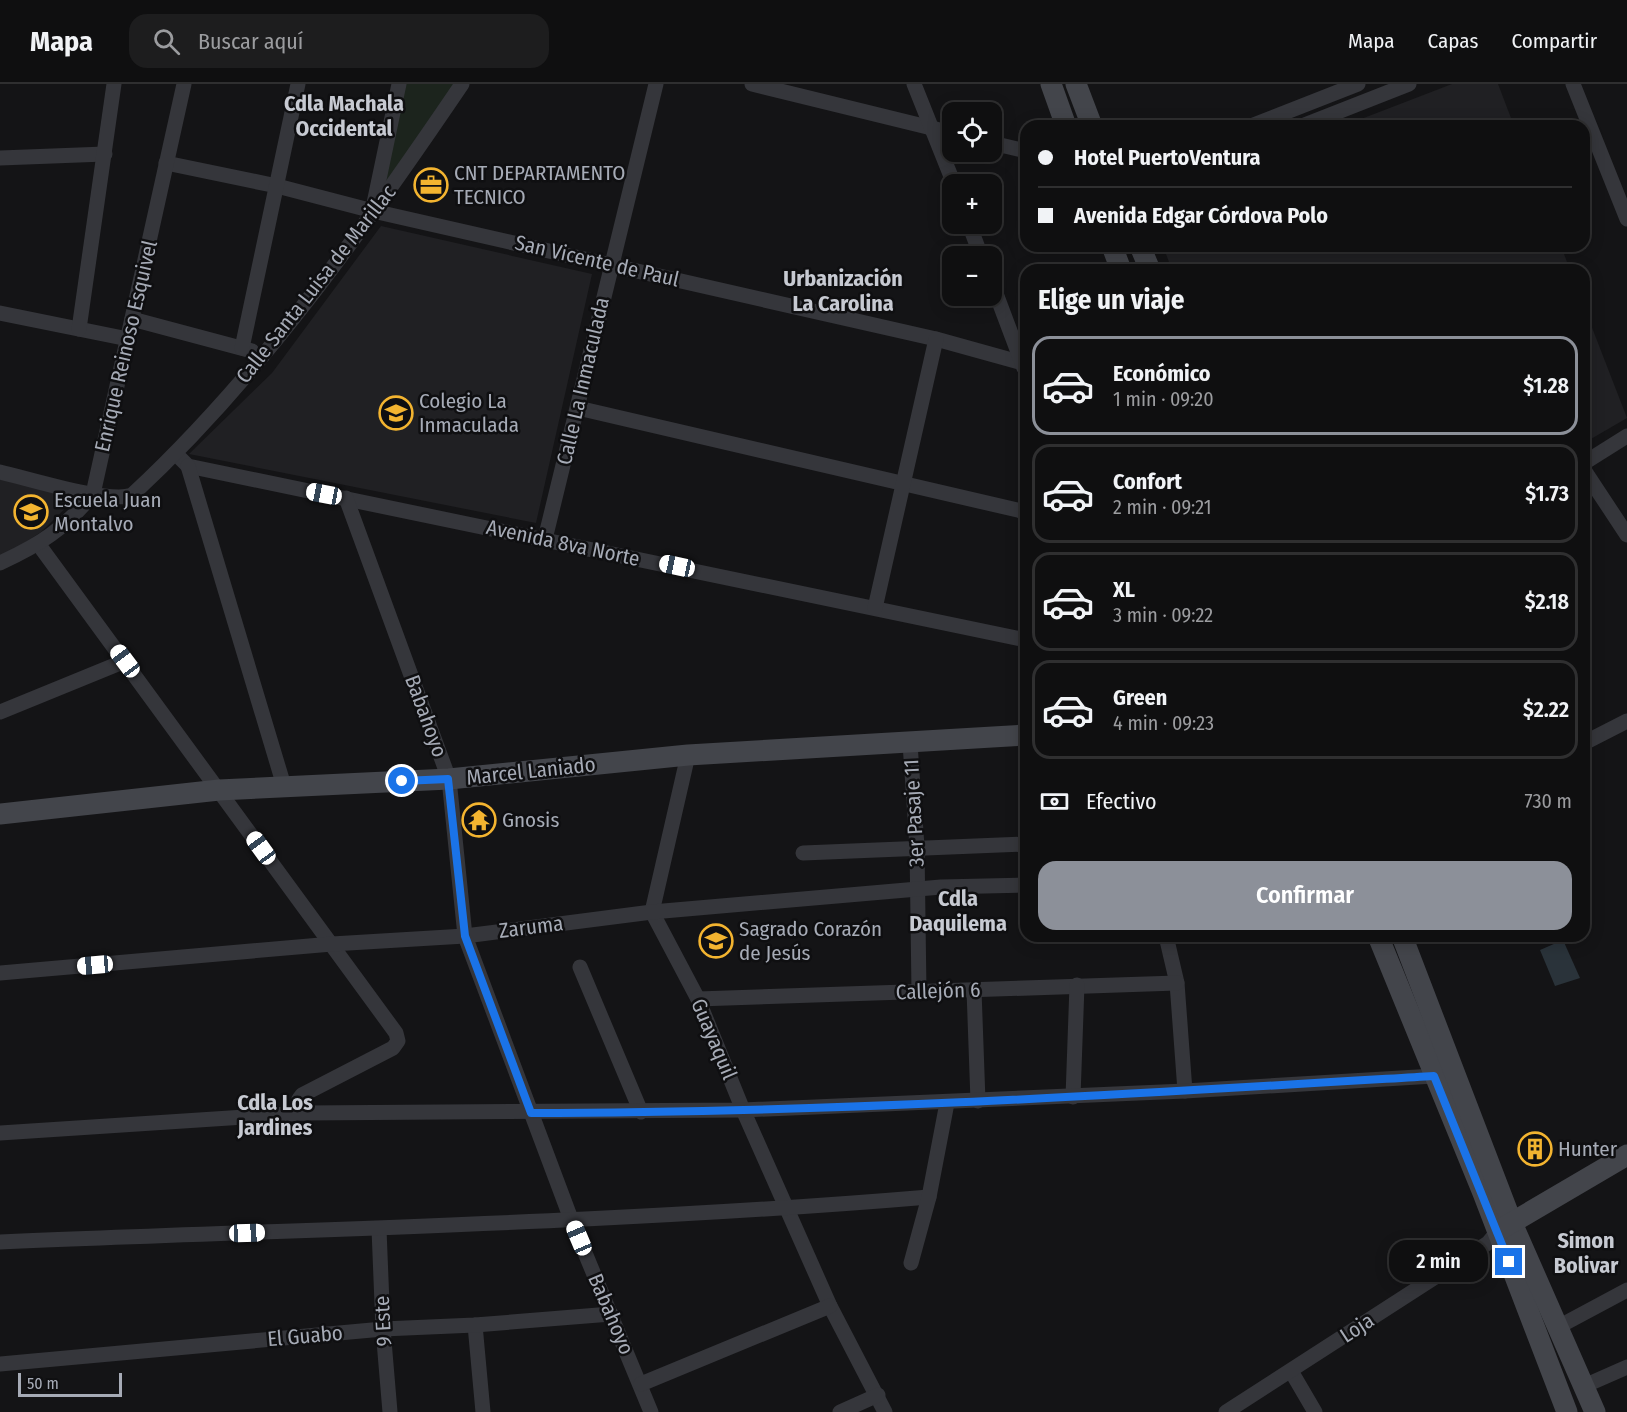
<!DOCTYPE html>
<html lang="es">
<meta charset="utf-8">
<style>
body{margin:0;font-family:"Fira Sans Condensed",sans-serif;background:#1d1d1e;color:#f1f3f6;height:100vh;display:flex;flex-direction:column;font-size:22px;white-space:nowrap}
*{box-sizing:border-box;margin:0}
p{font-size:20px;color:#9b9c9f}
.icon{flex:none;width:33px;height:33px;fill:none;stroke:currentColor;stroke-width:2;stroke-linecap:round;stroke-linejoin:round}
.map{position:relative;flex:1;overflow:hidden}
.drawer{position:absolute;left:1020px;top:180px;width:570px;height:678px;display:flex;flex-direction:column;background:#0f0f10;border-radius:18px;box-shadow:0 3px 15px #0003,0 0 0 2px #2f2f30}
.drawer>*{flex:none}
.banner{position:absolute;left:1020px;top:36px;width:570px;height:132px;border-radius:18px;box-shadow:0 3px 15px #0003,0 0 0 2px #2f2f30;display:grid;align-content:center;height:132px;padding:0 18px;background:#0f0f10}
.tools{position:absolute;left:942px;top:18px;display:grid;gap:12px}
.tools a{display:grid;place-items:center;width:60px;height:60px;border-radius:12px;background:#0f0f10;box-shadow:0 3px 15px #0003,0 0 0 2px #2f2f30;font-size:30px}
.scale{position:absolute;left:18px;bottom:15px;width:104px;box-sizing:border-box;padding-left:6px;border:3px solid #a6abb6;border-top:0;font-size:16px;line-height:21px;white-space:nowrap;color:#a6abb6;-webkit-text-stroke:4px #0f0f11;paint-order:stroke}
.end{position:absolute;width:27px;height:27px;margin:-14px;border:8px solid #1a73e8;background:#fff;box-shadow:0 0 0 3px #fff}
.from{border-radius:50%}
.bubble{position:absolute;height:42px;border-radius:18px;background:#0f0f10;box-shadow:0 3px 15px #0003,0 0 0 2px #2f2f30;font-size:20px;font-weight:600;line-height:42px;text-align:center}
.car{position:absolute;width:18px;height:36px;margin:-18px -9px;border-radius:8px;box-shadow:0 0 4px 2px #0007;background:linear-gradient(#fff 24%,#345 0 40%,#fff 0 76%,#345 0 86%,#fff 0)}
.banner b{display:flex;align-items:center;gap:21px;height:57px;font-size:22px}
.banner b+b{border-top:2px solid #2f2f30}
.banner i{width:15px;height:15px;background:#f1f3f6}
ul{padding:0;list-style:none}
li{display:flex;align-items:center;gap:18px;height:99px;margin:0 12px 9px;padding:0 6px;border:3px solid #2f2f30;border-radius:18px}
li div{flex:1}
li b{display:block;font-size:22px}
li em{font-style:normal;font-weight:600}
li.on{border-color:#8c9099}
li>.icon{width:54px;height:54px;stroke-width:1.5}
h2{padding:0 18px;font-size:27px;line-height:72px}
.pay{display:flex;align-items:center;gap:15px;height:66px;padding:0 18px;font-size:22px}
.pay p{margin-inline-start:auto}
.cta{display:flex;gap:12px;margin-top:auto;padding:12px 18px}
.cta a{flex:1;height:69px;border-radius:18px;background:#8c9099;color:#fff;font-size:24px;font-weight:600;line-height:69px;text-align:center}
header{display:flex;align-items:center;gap:36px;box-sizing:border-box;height:84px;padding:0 30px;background:#0f0f10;border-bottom:2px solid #2f2f30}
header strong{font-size:28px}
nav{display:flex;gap:33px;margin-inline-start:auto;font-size:21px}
.search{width:420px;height:54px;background:#1d1d1e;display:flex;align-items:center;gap:15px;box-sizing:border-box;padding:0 21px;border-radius:18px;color:#9b9c9f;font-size:22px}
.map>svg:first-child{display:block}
.built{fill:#202023}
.green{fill:#1c241d}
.water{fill:#2a333a}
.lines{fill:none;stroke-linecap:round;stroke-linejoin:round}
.street{stroke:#35363b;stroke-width:15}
.secondary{stroke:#43454b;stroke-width:21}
.route{stroke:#1a73e8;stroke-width:8}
.labels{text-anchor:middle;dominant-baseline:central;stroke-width:5;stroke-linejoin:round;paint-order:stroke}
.poi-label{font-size:21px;fill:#a6abb6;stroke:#0f0f11;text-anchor:start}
.street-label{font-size:21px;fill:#a6abb6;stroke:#0f0f11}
.neighbourhood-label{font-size:22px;font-weight:bold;fill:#c7cad2;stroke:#0f0f11}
</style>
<header>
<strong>Mapa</strong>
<div class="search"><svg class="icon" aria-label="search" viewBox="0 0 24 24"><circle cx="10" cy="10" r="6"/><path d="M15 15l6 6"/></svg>Buscar aquí</div>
<nav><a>Mapa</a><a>Capas</a><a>Compartir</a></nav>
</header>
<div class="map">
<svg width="1627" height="1328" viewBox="0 0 1627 1328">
<rect width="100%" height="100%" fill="#141416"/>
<!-- built -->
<g class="built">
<polygon points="1452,0 1498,0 1514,42 1343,42"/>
<polygon points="381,142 592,190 536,439 189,370 272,289"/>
<polygon points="1163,162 1561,162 1570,186 1172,186"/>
<polygon points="1584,223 1627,334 1584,359"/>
<polygon points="0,388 83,407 41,448 0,475"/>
</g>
<!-- green -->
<polygon class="green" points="405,0 468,0 378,123"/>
<!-- water -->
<polygon class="water" points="1563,856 1580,894 1555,902 1540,866"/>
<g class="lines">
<!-- street -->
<g class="street">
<polyline points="752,0 952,49"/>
<polyline points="914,0 954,100"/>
<polyline points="1573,0 1627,135"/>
<polyline points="1251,42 1358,0"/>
<polyline points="1302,42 1409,0"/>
<polyline points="992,59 1026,67"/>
<polyline points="0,74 105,70"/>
<polyline points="166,79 277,102 373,127 936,255 1026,280"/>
<polyline points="373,124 399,0"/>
<polyline points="969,140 981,172"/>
<polyline points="992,199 1024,284"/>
<polyline points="0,229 128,255"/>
<polyline points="132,235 252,267"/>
<polyline points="79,245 114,0"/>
<polyline points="242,264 298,0"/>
<polyline points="578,324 1026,428"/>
<polyline points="176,370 188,382 1026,556"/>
<polyline points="1584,379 1627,352"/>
<polyline points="188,382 284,702"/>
<polyline points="1584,386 1627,451"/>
<path d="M0 388C27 394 109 420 132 411 261 291 363 146 462 0"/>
<polyline points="346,414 449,695 465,852 571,1135 651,1328"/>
<polyline points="545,455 656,0"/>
<polyline points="39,461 396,949 398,957 393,964 302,1011 299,1015 304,1029"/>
<path d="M0 479C41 460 64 445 93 410L184 0"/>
<polyline points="875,524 936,255"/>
<polyline points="0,628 125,577"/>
<polyline points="910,659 917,763 919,908"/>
<polyline points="1584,659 1627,637"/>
<polyline points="688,671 652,828 698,915 743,1026 830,1222 885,1328"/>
<polyline points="803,769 1026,760"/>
<polyline points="1166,852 1177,899 1185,1007"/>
<polyline points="580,883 641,1028"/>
<polyline points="0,889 332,860 465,852 652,828 941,803 1026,801"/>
<polyline points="974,906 978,1017"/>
<polyline points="698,915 1177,899"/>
<polyline points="1073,1013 1077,901"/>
<polyline points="0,1049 304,1029 743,1026 1185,1007 1434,992 1444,988"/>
<polyline points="379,1145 383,1245 390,1328"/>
<path d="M0 1158C310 1145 620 1139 929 1113"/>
<polyline points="911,1179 929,1113 947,1019"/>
<polyline points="475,1241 483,1328"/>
<polyline points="1558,1243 1627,1206"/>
<polyline points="0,1280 383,1245 475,1241 611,1230"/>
<polyline points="1291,1287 1315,1328"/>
<polyline points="641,1300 830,1222"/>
<polyline points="1584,1302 1627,1283"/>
<polyline points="840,1328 878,1311"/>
<polyline points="1226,1328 1488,1159 1498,1147"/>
</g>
<!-- secondary -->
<g class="secondary">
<polyline points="1051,0 1066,42"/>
<polyline points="1076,0 1092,42"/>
<polyline points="1112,162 1121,186"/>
<polyline points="1140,162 1150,186"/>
<polyline points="0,730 219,706 449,695 688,671 1026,651"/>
<polyline points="1378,852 1483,1109 1567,1328"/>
<polyline points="1402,852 1512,1139 1595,1328"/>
<polyline points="1501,1145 1627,1071"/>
</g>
</g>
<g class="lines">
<!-- route -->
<path class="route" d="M402 697 448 695 465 852 531 1029C833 1029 1133 1010 1434 992L1509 1178"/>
</g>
<!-- icons -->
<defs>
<symbol id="office-ring" viewBox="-11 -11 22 22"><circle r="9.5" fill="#0f0f11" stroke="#f3b430" stroke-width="1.5"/><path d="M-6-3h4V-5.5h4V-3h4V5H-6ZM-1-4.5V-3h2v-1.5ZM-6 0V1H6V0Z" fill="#f3b430"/></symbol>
<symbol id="school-ring" viewBox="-11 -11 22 22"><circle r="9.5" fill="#0f0f11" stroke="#f3b430" stroke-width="1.5"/><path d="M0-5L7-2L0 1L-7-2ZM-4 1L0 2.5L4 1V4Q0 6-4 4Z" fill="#f3b430"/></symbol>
<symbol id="temple-ring" viewBox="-11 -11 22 22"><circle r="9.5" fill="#0f0f11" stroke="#f3b430" stroke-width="1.5"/><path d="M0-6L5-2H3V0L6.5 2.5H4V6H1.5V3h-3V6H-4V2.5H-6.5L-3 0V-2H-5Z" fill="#f3b430"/></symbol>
<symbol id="building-ring" viewBox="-11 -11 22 22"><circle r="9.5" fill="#0f0f11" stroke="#f3b430" stroke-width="1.5"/><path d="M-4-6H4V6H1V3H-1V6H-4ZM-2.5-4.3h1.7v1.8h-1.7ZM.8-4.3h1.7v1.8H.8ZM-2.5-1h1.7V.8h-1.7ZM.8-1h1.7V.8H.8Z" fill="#f3b430"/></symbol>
</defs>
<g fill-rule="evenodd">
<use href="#office-ring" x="412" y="82" width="38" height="38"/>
<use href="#school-ring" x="377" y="310" width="38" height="38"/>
<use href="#school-ring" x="12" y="409" width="38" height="38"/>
<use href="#temple-ring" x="460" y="717" width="38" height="38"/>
<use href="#school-ring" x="697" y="838" width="38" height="38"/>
<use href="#building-ring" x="1516" y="1046" width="38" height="38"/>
</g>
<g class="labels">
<!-- poi labels -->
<g class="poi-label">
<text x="454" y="89">CNT DEPARTAMENTO<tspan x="454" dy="24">TECNICO</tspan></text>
<text x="419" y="317">Colegio La<tspan x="419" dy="24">Inmaculada</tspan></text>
<text x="54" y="416">Escuela Juan<tspan x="54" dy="24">Montalvo</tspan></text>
<text x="502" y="736">Gnosis</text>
<text x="739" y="845">Sagrado Corazón<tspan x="739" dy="24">de Jesús</tspan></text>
<text x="1558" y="1065">Hunter</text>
</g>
<!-- street labels -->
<g class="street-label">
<text transform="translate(597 177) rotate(13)">San Vicente de Paul</text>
<text transform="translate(316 200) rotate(-52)">Calle Santa Luisa de Marillac</text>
<text transform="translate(126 262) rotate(-77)">Enrique Reinoso Esquivel</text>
<text transform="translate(583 297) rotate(-77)">Calle La Inmaculada</text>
<text transform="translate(563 459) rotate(12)">Avenida 8va Norte</text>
<text transform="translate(426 632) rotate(70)">Babahoyo</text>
<text transform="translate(531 687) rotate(-6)">Marcel Laniado</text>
<text transform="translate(914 729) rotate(-93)">3er Pasaje 11</text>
<text transform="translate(531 843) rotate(-7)">Zaruma</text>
<text transform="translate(938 907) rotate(-2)">Callejón 6</text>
<text transform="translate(714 955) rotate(67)">Guayaquil</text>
<text transform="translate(611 1230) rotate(67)">Babahoyo</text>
<text transform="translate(383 1237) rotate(-93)">9 Este</text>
<text transform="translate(1357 1244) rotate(-33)">Loja</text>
<text transform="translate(305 1252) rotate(-5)">El Guabo</text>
</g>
<!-- neighbourhood labels -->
<g class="neighbourhood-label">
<text x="344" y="19">Cdla Machala<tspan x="344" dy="25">Occidental</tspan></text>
<text x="843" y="194">Urbanización<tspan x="843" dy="25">La Carolina</tspan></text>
<text x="958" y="814">Cdla<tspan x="958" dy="25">Daquilema</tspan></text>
<text x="275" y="1018">Cdla Los<tspan x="275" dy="25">Jardines</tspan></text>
<text x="1586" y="1156">Simon<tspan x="1586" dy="25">Bolivar</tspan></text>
</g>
</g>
</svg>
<div class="tools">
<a><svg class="icon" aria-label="locate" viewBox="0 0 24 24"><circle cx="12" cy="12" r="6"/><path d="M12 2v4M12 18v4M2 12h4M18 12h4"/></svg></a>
<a>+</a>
<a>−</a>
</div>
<div class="scale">50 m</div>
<i class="end from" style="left:402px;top:697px"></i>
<i class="end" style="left:1509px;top:1178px"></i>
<div class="bubble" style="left:1389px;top:1156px;width:99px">2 min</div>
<i class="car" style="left:324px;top:410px;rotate:281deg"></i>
<i class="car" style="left:677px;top:482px;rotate:282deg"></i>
<i class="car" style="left:125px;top:577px;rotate:323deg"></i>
<i class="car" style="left:261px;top:764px;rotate:324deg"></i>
<i class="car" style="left:95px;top:881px;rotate:265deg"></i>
<i class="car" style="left:247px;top:1149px;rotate:88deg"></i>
<i class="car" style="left:579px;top:1154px;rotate:337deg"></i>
<div class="banner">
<b><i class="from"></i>Hotel PuertoVentura</b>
<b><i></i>Avenida Edgar Córdova Polo</b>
</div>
<section class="drawer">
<h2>Elige un viaje</h2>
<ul>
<li class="on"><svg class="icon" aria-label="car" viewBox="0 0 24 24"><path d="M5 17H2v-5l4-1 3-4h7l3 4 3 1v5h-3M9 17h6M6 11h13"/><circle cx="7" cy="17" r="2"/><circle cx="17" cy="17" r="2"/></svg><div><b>Económico</b><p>1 min · 09:20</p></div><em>$1.28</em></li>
<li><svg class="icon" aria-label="car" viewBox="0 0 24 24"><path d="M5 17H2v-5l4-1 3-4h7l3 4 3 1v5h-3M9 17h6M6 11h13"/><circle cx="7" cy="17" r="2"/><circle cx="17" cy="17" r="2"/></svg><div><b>Confort</b><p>2 min · 09:21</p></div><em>$1.73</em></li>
<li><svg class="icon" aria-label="car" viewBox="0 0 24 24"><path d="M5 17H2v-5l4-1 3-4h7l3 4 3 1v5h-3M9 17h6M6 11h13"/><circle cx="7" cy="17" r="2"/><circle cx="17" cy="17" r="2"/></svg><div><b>XL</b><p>3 min · 09:22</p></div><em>$2.18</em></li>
<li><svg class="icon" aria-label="car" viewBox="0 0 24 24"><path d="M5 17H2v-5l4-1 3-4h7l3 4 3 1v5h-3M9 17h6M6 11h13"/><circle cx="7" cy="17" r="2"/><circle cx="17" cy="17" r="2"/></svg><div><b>Green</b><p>4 min · 09:23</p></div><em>$2.22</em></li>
</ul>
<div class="pay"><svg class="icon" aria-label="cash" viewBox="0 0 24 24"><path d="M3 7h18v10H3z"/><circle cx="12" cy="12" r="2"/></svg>Efectivo<p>730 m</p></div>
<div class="cta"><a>Confirmar</a></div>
</section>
</div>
